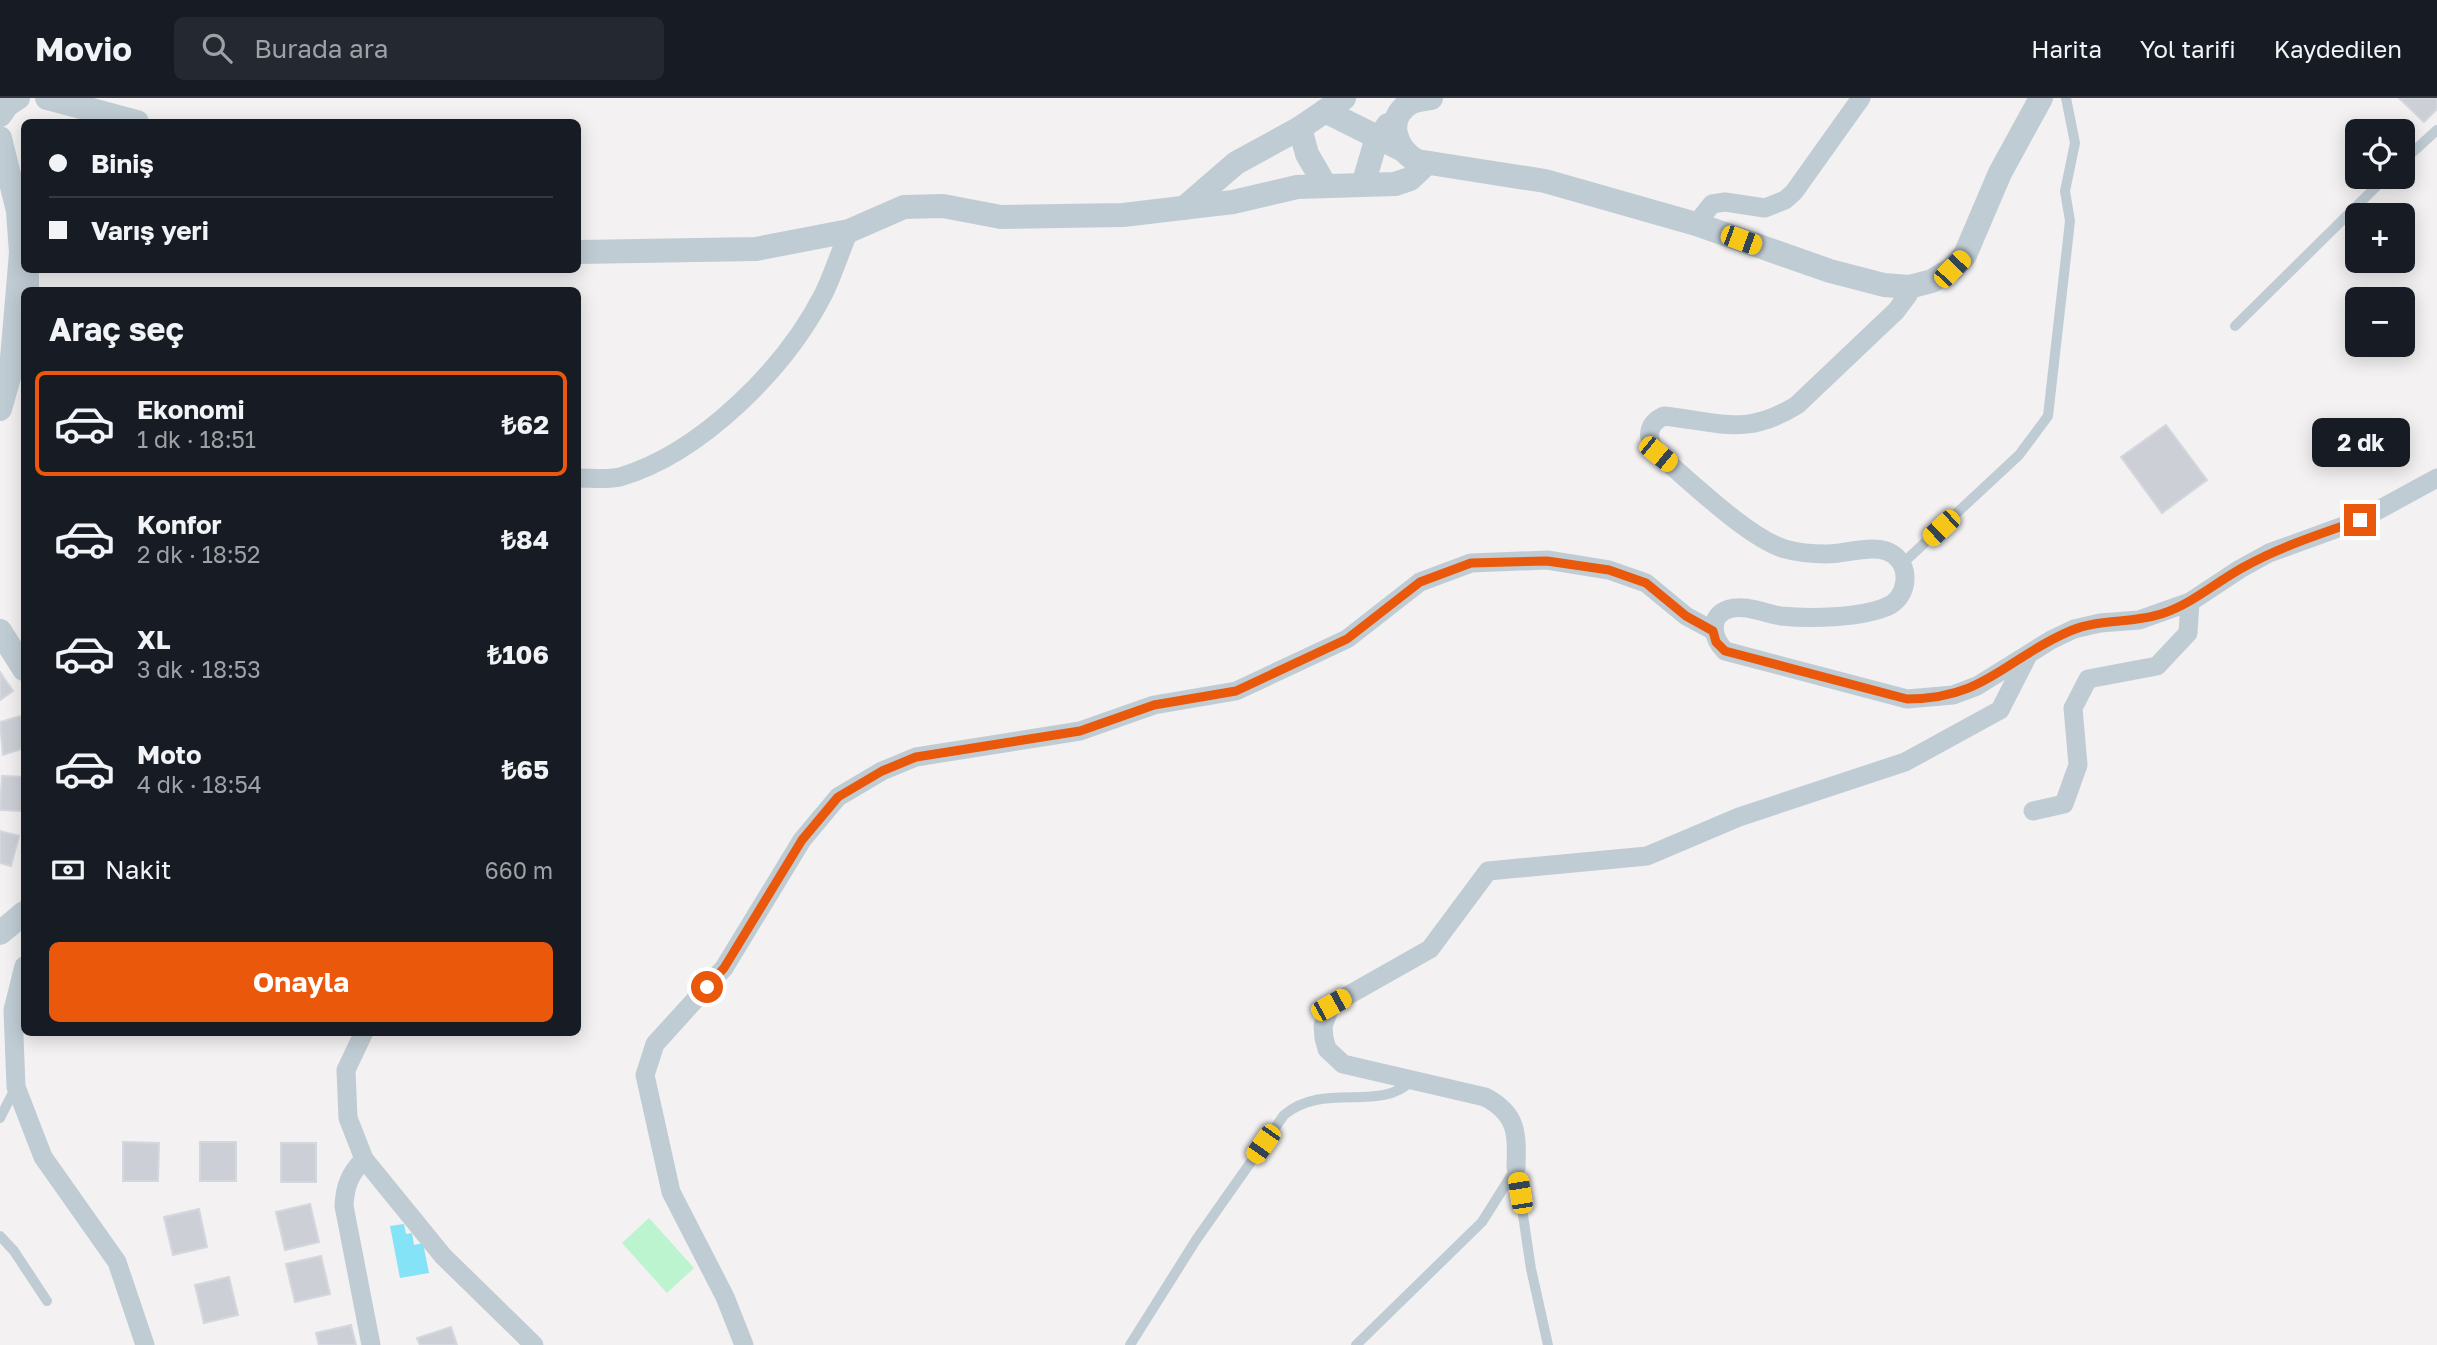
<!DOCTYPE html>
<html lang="tr">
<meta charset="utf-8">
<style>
body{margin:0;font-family:"Golos Text",sans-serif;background:#242831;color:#f1f3f6;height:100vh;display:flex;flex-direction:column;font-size:26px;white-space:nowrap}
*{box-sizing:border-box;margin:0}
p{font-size:23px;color:#9ea1a6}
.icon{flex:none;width:38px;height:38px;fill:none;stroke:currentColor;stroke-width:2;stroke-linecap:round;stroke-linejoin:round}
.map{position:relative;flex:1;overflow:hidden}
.details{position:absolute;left:21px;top:189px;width:560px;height:749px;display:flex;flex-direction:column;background:#171b24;border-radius:10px;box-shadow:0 4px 18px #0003}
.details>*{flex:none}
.banner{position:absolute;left:21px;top:21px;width:560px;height:154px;border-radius:10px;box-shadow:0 4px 18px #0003;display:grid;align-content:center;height:154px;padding:0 28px;background:#171b24}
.controls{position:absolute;left:2345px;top:21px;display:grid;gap:14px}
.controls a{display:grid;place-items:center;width:70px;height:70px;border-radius:10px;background:#171b24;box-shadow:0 4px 18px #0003;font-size:35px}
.end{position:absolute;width:32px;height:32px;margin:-16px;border:9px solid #ea580c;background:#fff;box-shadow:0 0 0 4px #fff}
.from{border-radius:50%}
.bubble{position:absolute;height:49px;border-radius:10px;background:#171b24;box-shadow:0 4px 18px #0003;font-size:23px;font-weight:700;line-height:49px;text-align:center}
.car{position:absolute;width:21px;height:42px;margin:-21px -10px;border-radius:9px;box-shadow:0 0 5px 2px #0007;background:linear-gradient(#f5c518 24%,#345 0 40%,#f5c518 0 76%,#345 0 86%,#f5c518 0)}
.banner b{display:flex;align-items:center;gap:24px;height:66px;font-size:26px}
.banner b+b{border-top:2px solid #363941}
.banner i{width:18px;height:18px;background:#f1f3f6}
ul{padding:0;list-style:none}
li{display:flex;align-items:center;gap:21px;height:105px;margin:0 14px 10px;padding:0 14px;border:4px solid transparent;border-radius:10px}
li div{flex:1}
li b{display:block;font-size:26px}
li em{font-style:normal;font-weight:700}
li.current{border-color:#ea580c}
li>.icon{width:63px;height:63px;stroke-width:1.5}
h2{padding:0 28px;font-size:32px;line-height:84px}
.pay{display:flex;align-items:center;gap:18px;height:77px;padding:0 28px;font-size:26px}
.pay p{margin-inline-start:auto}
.button{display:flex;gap:14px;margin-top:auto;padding:14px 28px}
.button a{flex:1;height:80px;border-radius:10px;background:#ea580c;color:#fff;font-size:28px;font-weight:700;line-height:80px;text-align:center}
header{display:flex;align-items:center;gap:42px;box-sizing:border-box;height:98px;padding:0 35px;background:#171b24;border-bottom:2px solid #363941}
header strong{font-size:33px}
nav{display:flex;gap:38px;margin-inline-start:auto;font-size:24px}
.search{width:490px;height:63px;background:#242831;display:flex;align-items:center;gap:18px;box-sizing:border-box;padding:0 24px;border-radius:10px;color:#9ea1a6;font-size:26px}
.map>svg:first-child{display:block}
.green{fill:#bcf4cf}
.water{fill:#84e3f6}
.building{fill:#ccd0d6;stroke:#d4d7dd;stroke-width:2}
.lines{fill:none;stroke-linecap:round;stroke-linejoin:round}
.service{stroke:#c0ccd4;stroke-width:10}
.minor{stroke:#c0ccd4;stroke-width:19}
.tertiary{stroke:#c0ccd4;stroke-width:24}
.route{stroke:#ea580c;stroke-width:9}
</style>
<header>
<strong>Movio</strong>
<div class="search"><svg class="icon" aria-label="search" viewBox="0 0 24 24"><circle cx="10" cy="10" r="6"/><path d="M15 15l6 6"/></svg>Burada ara</div>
<nav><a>Harita</a><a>Yol tarifi</a><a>Kaydedilen</a></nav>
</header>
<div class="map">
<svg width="2437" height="1247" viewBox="0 0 2437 1247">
<rect width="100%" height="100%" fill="#f3f1f1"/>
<!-- green -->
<polygon class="green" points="649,1120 694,1170 667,1195 622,1145"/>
<!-- water -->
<polygon class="water" points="404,1126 406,1136 412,1135 414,1147 423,1145 429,1175 400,1180 390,1128"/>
<!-- building -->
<g class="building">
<polygon points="2399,0 2437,0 2437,11 2424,24"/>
<polygon points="2166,327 2207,382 2162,415 2121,359"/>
<polygon points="0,574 13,593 0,602"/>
<polygon points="24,617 24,650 3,657 0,624"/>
<polygon points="2,678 24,679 24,713 0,712"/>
<polygon points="0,733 19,738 11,768 0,765"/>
<polygon points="123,1044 159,1045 158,1083 123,1083"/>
<rect x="200" y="1044" width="36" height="39"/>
<rect x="281" y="1045" width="35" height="39"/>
<polygon points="310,1106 319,1144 285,1152 276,1114"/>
<polygon points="199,1111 207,1149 173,1157 164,1119"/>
<polygon points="321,1158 330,1196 295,1204 286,1166"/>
<polygon points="229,1179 238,1217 204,1225 195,1187"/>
<polygon points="351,1227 356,1247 319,1247 316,1235"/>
<polygon points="451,1229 457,1247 420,1247 417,1240"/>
</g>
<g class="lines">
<!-- service -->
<g class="service">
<polyline points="2403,63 2437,32"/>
<polyline points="34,172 34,192"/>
<polyline points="2235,228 2386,79"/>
<polyline points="1902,466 2019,357 2048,318 2070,123 2065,93 2075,45 2066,0"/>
<polyline points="0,1020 16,989"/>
<polyline points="1516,1070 1531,1171 1548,1247"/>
<polyline points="0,1138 14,1153 47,1203"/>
<path d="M1130 1247 1196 1142 1284 1017C1324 983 1380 1015 1411 983"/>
<polyline points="1356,1247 1482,1124 1516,1070"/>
</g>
<!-- minor -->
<g class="minor">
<polyline points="1696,126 1712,106 1725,104 1765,110 1785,102 1794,94 1861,0"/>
<path d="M1909 189 1908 197 1896 213 1797 307C1746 339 1719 324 1664 318 1646 326 1646 342 1658 356 1689 382 1748 440 1785 451 1799 455 1812 456 1827 456 1847 456 1877 444 1894 457 1912 471 1907 501 1886 509 1859 520 1810 521 1781 518 1766 516 1745 506 1729 511 1707 518 1713 541 1725 553L1907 601 1953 597 1977 588 2051 542 2074 531 2100 525 2139 522 2190 504 2240 471 2269 455 2360 422 2437 380"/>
<path d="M578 380C591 380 607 382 620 379 701 355 785 271 823 197 833 177 840 154 849 133"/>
<polyline points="2033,713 2064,706 2078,667 2073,610 2088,581 2157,568 2188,535 2190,504"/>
<polyline points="24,868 13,912 16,989 43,1059 117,1164 145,1247"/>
<polyline points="364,934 346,972 348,1020 364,1061 443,1158 534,1247"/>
<path d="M364 1061C350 1076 345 1087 344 1108L371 1247"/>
<path d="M1516 1070C1517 1036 1518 1016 1485 999L1343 966 1327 951 1324 940 1323 928 1331 907 1430 851 1488 773 1647 758 1739 719 1905 664 2000 612 2027 559"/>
<polyline points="744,1247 725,1199 671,1094 645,977 655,946 724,870 802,742 838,699 882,673 916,659 1080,633 1154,607 1236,593 1347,541 1420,484 1471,465 1547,462 1609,472 1646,485 1686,518 1714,533"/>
</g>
<!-- tertiary -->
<g class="tertiary">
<polyline points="47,0 137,24"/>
<path d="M1431 0C1424 1 1416 2 1410 5 1384 21 1396 52 1417 63L1545 83 1696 126 1830 173 1884 187 1909 189 1932 183 1952 171 1965 157 2000 75 2041 0"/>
<polyline points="1325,13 1401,51"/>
<polyline points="0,17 7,7 18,0"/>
<polyline points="1300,30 1307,56 1325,87"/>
<polyline points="0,40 18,113 21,155 11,272 0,311"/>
<polyline points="1363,87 1375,46 1388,27"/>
<polyline points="1184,110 1236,65 1300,30 1344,0"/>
<polyline points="578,154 756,151 849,133 904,109 943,108 1001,119 1123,117 1233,104 1297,89 1395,86 1410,81 1427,65"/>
<polyline points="0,533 24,571"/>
<polyline points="0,835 24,815"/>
</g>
</g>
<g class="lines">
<!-- route -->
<path class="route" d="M707 889 724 870 802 742 838 699 882 673 916 659 1080 633 1154 607 1236 593 1347 541 1420 484 1471 465 1547 463 1609 472 1646 485 1686 518 1713 533 1716 544 1725 553 1907 601C1986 601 2006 560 2070 533 2100 520 2134 526 2164 515 2193 505 2215 485 2242 470 2279 449 2320 436 2360 422"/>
</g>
</svg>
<div class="controls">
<a><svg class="icon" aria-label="locate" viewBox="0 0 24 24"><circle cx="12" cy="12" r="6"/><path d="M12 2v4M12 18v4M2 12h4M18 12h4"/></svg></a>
<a>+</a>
<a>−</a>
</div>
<i class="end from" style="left:707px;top:889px"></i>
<i class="end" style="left:2360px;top:422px"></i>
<div class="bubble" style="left:2312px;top:320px;width:98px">2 dk</div>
<i class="car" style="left:1741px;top:142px;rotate:110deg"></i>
<i class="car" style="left:1952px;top:171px;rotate:44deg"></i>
<i class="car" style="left:1658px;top:356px;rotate:129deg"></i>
<i class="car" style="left:1941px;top:430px;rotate:227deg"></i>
<i class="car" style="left:1331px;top:907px;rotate:61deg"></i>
<i class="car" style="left:1263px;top:1046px;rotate:215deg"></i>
<i class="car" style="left:1520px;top:1095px;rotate:351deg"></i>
<div class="banner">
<b><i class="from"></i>Biniş</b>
<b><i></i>Varış yeri</b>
</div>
<section class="details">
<h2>Araç seç</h2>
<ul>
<li class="current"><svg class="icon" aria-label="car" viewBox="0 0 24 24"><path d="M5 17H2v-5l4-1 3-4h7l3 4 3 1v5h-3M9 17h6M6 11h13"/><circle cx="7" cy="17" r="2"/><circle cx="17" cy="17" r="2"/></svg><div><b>Ekonomi</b><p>1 dk · 18:51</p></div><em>₺62</em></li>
<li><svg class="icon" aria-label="car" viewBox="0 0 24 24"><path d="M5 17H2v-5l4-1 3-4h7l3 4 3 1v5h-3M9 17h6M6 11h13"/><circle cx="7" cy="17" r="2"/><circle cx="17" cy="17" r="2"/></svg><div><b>Konfor</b><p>2 dk · 18:52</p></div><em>₺84</em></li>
<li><svg class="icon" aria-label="car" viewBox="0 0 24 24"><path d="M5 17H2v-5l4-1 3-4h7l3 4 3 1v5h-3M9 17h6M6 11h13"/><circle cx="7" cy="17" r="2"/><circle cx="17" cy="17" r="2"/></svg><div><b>XL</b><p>3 dk · 18:53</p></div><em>₺106</em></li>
<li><svg class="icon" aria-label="car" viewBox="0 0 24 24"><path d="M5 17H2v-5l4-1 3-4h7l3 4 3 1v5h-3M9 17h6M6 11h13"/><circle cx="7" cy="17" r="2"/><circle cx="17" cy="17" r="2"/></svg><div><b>Moto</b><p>4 dk · 18:54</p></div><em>₺65</em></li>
</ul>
<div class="pay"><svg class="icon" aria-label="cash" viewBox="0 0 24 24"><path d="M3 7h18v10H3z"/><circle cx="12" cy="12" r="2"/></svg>Nakit<p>660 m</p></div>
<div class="button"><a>Onayla</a></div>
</section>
</div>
